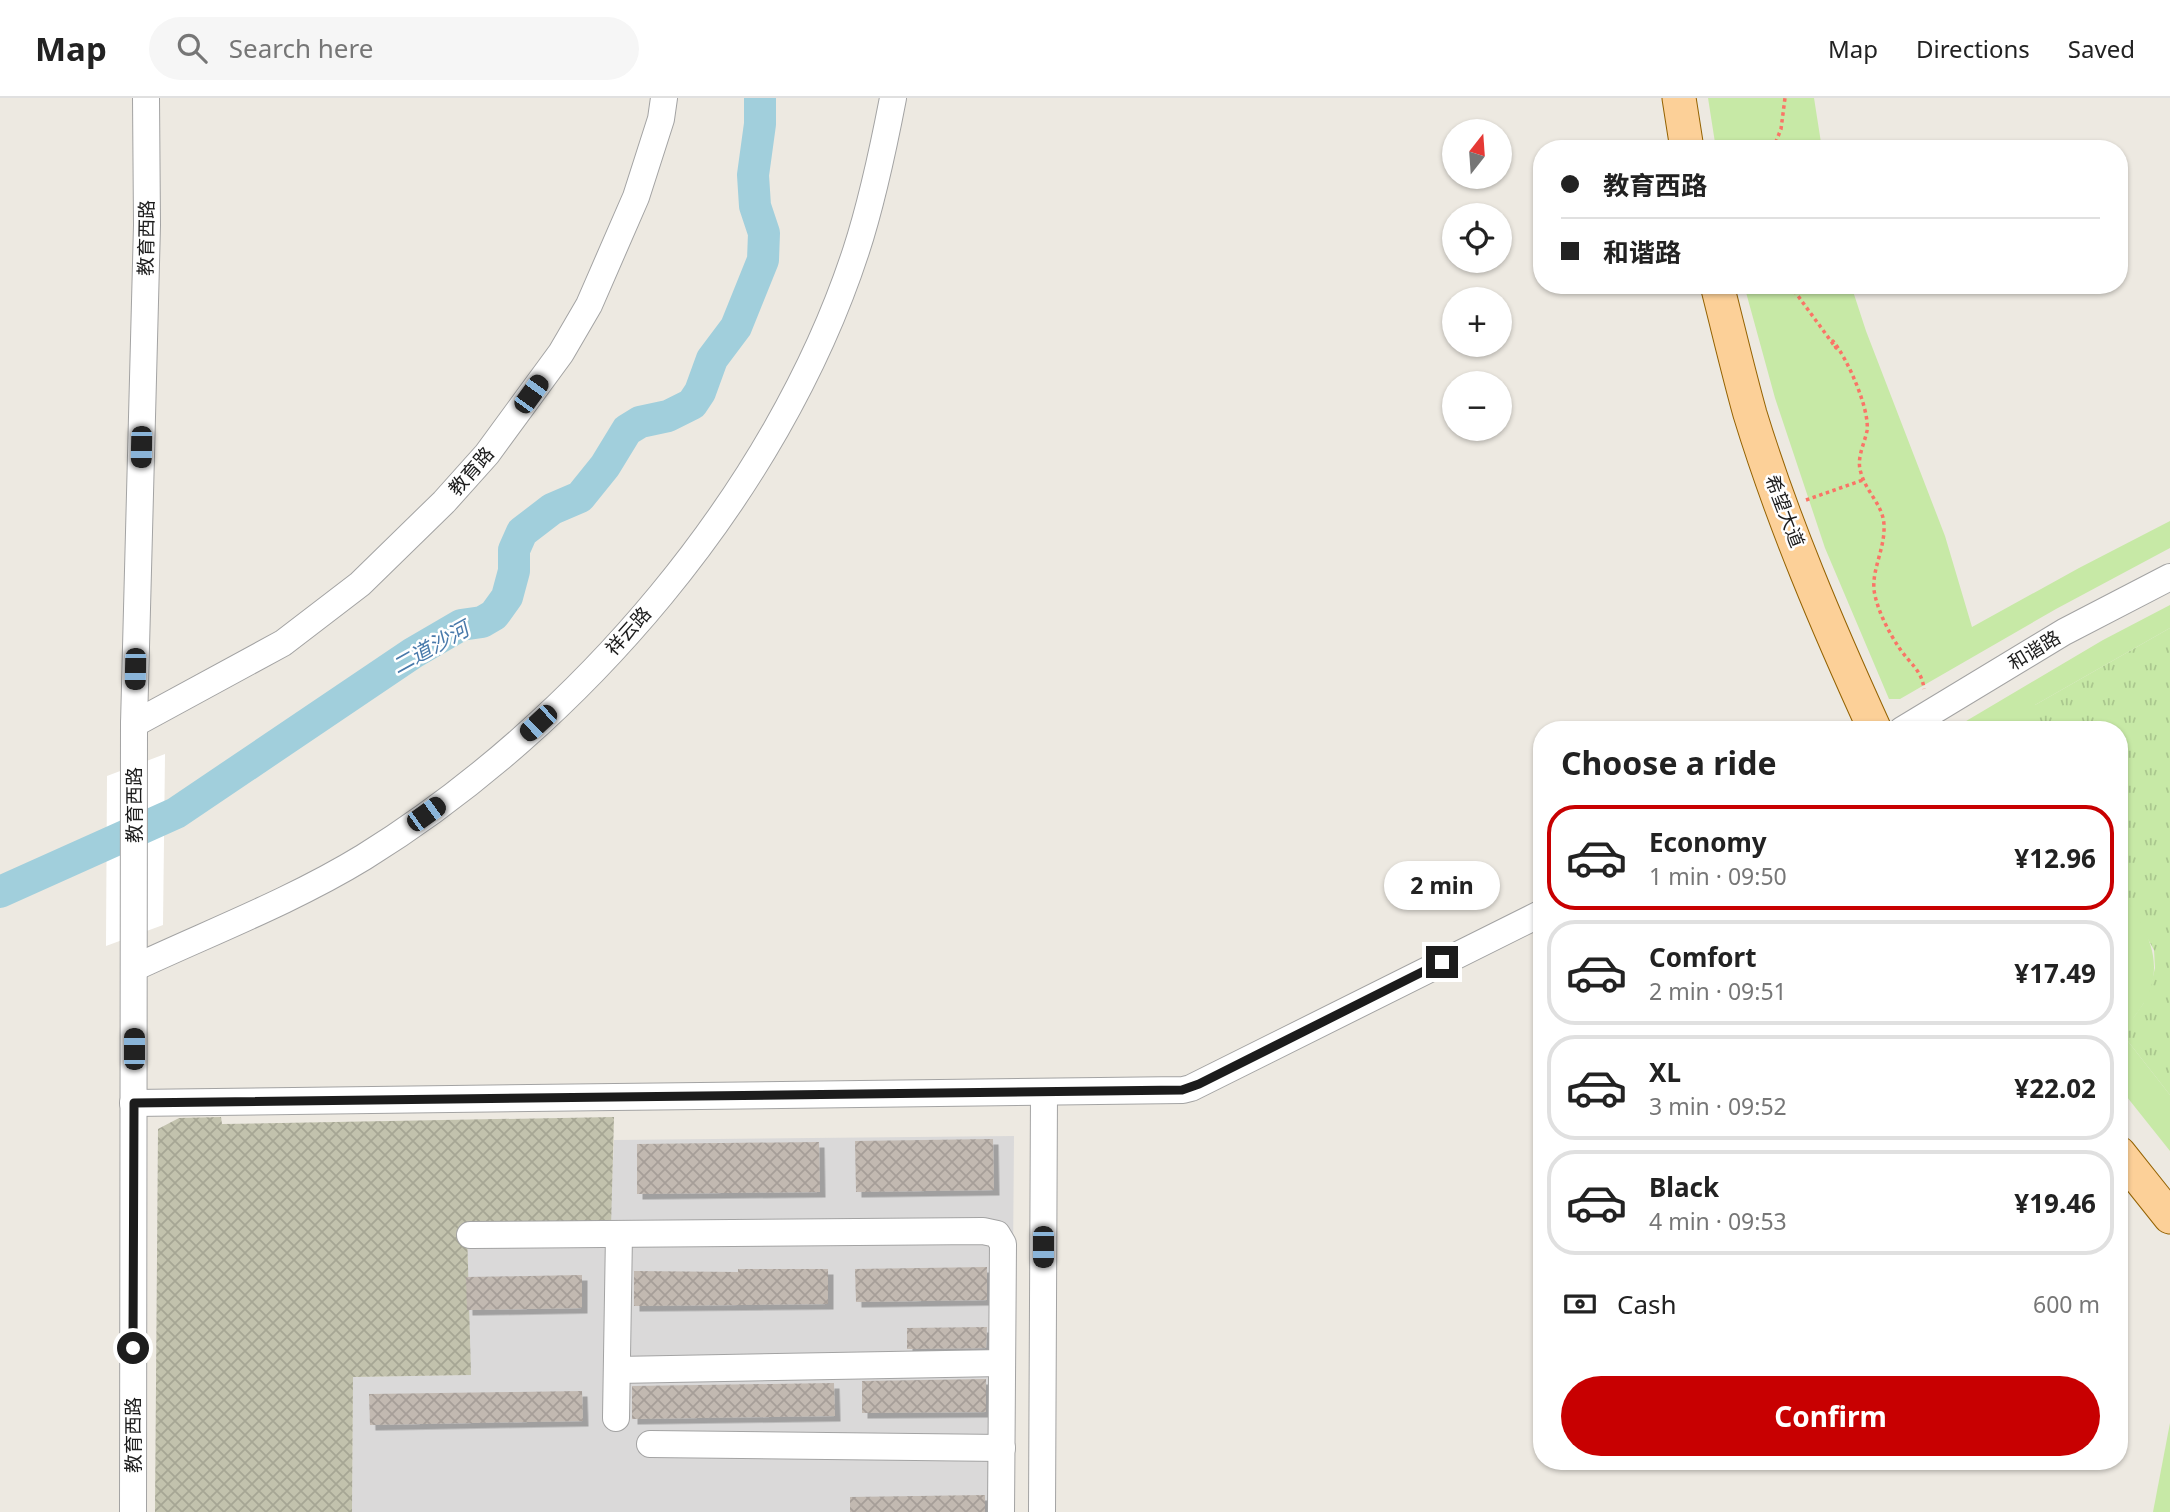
<!DOCTYPE html>
<meta charset="utf-8">
<style>
body{margin:0;font-family:"Noto Sans","Noto Sans SC",sans-serif;background:#f6f6f6;color:#222;height:100vh;display:flex;flex-direction:column;font-size:26px;white-space:nowrap}
*{box-sizing:border-box;margin:0}
p{font-size:23px;color:#767676}
.icon{flex:none;width:38px;height:38px;fill:none;stroke:currentColor;stroke-width:2;stroke-linecap:round;stroke-linejoin:round}
.map{position:relative;flex:1;overflow:hidden}
.details{position:absolute;left:1533px;top:623px;width:595px;height:749px;display:flex;flex-direction:column;background:#fff;border-radius:28px;box-shadow:0 2px 5px #0004}
.details>*{flex:none}
.banner{position:absolute;left:1533px;top:42px;width:595px;height:154px;border-radius:28px;box-shadow:0 2px 5px #0004;display:grid;align-content:center;height:154px;padding:0 28px;background:#fff}
.needle{width:46px;rotate:17deg}
.tools{position:absolute;left:1442px;top:21px;display:grid;gap:14px}
.tools a{display:grid;place-items:center;width:70px;height:70px;border-radius:50%;background:#fff;box-shadow:0 2px 5px #0004;font-size:35px}
.end{position:absolute;width:32px;height:32px;margin:-16px;border:9px solid #1c1c1c;background:#fff;box-shadow:0 0 0 4px #fff}
.from{border-radius:50%}
.bubble{position:absolute;height:49px;border-radius:24px;background:#fff;box-shadow:0 2px 5px #0004;font-size:23px;font-weight:700;line-height:49px;text-align:center}
.car{position:absolute;width:21px;height:42px;margin:-21px -10px;border-radius:9px;box-shadow:0 0 5px 2px #0007;background:linear-gradient(#222 24%,#8ab4d8 0 40%,#222 0 76%,#8ab4d8 0 86%,#222 0)}
.banner b{display:flex;align-items:center;gap:24px;height:66px;font-size:26px}
.banner b+b{border-top:2px solid #e0e0e0}
.banner i{width:18px;height:18px;background:#222}
ul{padding:0;list-style:none}
li{display:flex;align-items:center;gap:21px;height:105px;margin:0 14px 10px;padding:0 14px;border:4px solid #e0e0e0;border-radius:28px}
li div{flex:1}
li b{display:block;font-size:26px}
li em{font-style:normal;font-weight:700}
li.on{border-color:#c80001}
li>.icon{width:63px;height:63px;stroke-width:1.5}
h2{padding:0 28px;font-size:32px;line-height:84px}
.pay{display:flex;align-items:center;gap:18px;height:77px;padding:0 28px;font-size:26px}
.pay p{margin-inline-start:auto}
.cta{display:flex;gap:14px;margin-top:auto;padding:14px 28px}
.cta a{flex:1;height:80px;border-radius:42px;background:#c80001;color:#fff;font-size:28px;font-weight:700;line-height:80px;text-align:center}
header{display:flex;align-items:center;gap:42px;box-sizing:border-box;height:98px;padding:0 35px;background:#fff;border-bottom:2px solid #e0e0e0}
header strong{font-size:33px}
nav{display:flex;gap:38px;margin-inline-start:auto;font-size:24px}
.search{width:490px;height:63px;background:#f6f6f6;display:flex;align-items:center;gap:18px;box-sizing:border-box;padding:0 24px;border-radius:38px;color:#767676;font-size:26px}
.map>svg:first-child{display:block}
.residential{fill:#dad9d9}
.construction{fill:url(#construction-cross-hatch)}
.grass{fill:url(#grass-tufts)}
.garden{fill:#c7e9a6}
.pier{fill:#fff}
.lines{fill:none;stroke-linecap:round;stroke-linejoin:round}
.river{stroke:#a1cfdc;stroke-width:32}
.building{fill:url(#building-cross-hatch);filter:url(#shadow)}
.minor-casing{stroke:#a3a3a3;stroke-width:28}
.major-casing{stroke:#946200;stroke-width:35}
.path{stroke:#fa7466;stroke-width:3.5;stroke-dasharray:3.5 3.5;stroke-linecap:butt}
.minor{stroke:#fff;stroke-width:26}
.major{stroke:#fcd098;stroke-width:33}
.route{stroke:#1c1c1c;stroke-width:9}
.labels{text-anchor:middle;dominant-baseline:central;stroke-width:5;stroke-linejoin:round;paint-order:stroke}
.street-label{font-size:19px;fill:#1c1c1c;stroke:#fff}
.water-label{font-size:21px;font-style:italic;fill:#497aab;stroke:#fff}
</style>
<header>
<strong>Map</strong>
<div class="search"><svg class="icon" aria-label="search" viewBox="0 0 24 24"><circle cx="10" cy="10" r="6"/><path d="M15 15l6 6"/></svg>Search here</div>
<nav><a>Map</a><a>Directions</a><a>Saved</a></nav>
</header>
<div class="map">
<svg width="2170" height="1414" viewBox="0 0 2170 1414">
<defs>
<pattern id="construction-cross-hatch" width="8" height="8" patternUnits="userSpaceOnUse" patternTransform="scale(1.75)"><rect width="8" height="8" fill="#c2c2ad"/><path d="M0 0l8 8M0 8l8-8" fill="none" stroke="#a6a694"/></pattern>
<pattern id="grass-tufts" width="24" height="20" patternUnits="userSpaceOnUse" patternTransform="scale(1.75)"><rect width="24" height="20" fill="#c7e9a6"/><path d="M3 7l-1-3M5 7V3M7 7l1-3M15 17l-1-3M17 17v-4M19 17l1-3" fill="none" stroke="#aac78e"/></pattern>
<pattern id="building-cross-hatch" width="8" height="8" patternUnits="userSpaceOnUse" patternTransform="scale(1.75)"><rect width="8" height="8" fill="#c2b9b1"/><path d="M0 0l8 8M0 8l8-8" fill="none" stroke="#a69e98"/></pattern>
<filter id="shadow"><feDropShadow dx="5.5" dy="5.5" stdDeviation="0" flood-color="#0004"/></filter>
</defs>
<rect width="100%" height="100%" fill="#ede9e1"/>
<!-- residential -->
<polygon class="residential" points="1014,1038 1011,1414 352,1414 353,1279 470,1277 467,1132 610,1129 614,1042"/>
<!-- construction -->
<polygon class="construction" points="221,1019 222,1026 614,1019 611,1129 467,1132 471,1277 353,1279 352,1414 155,1414 158,1031 179,1020"/>
<!-- grass -->
<polygon class="grass" points="2170,530 2170,997 2127,942 2129,926 2143,906 2151,887 2155,870 2154,852 2119,789 2119,632 2035,632 2035,607"/>
<!-- garden -->
<g class="garden">
<polygon points="1708,0 1814,0 1822,51 1716,51"/>
<polygon points="1744,187 1851,187 1866,233 1945,438 1972,529 2079,470 2170,423 2170,450 2056,511 1900,601 1889,601 1825,450 1775,300"/>
<polygon points="2170,507 2170,530 2035,607 2035,632 1951,632 2103,542"/>
<path d="M2119 789C2140 824 2167 856 2147 899 2138 918 2130 917 2127 942L2170 997V1053L2119 989Z"/>
<polygon points="2170,1325 2170,1414 2153,1414"/>
</g>
<!-- pier -->
<polygon class="pier" points="165,656 163,827 106,848 107,678"/>
<g class="lines">
<!-- river -->
<polyline class="river" points="0,794 176,715 413,555 461,527 482,524 494,517 507,499 514,473 514,452 522,434 552,411 580,399 605,368 627,332 640,324 668,318 692,306 700,294 712,261 736,229 763,162 764,135 755,108 753,77 760,26 760,0"/>
</g>
<!-- building -->
<g class="building">
<polygon points="993,1041 994,1092 856,1094 855,1043"/>
<polygon points="819,1044 820,1094 637,1096 637,1046"/>
<polygon points="987,1169 987,1202 856,1204 855,1171"/>
<polygon points="738,1171 828,1171 828,1206 634,1208 634,1173 738,1174"/>
<polygon points="582,1177 582,1210 467,1212 466,1179"/>
<polygon points="987,1229 986,1250 907,1251 907,1230"/>
<polygon points="986,1281 986,1314 862,1315 862,1283"/>
<polygon points="834,1285 835,1318 632,1321 632,1288"/>
<polygon points="582,1293 583,1323 370,1327 369,1296"/>
<polygon points="985,1397 985,1414 850,1414 850,1399"/>
</g>
<g class="lines">
<defs>
<g id="minor">
<polyline points="134,626 283,545 360,486 444,404 487,356 561,255 589,207 636,99 661,21 664,0"/>
<polyline points="1902,632 2064,534 2170,479"/>
<path d="M134 870C211 834 292 803 364 759 579 626 777 395 856 153 872 104 883 52 893 0"/>
<polyline points="133,1005 1183,992 1191,990 1542,815"/>
<polyline points="470,1137 983,1133 997,1136 1003,1146 1001,1414"/>
<polyline points="617,1272 1002,1265"/>
<polyline points="616,1320 619,1136"/>
<polyline points="650,1346 1002,1350"/>
<polyline points="133,1414 134,626 147,127 146,0"/>
<polyline points="1042,1414 1044,995"/>
</g>
<g id="major">
<polyline points="1679,0 1687,51"/>
<path d="M1717 187C1728 230 1738 273 1750 316 1783 424 1828 529 1875 632"/>
<polyline points="2119,1055 2170,1119"/>
</g>
</defs>
<!-- minor casing -->
<use href="#minor" class="minor-casing"/>
<!-- major casing -->
<use href="#major" class="major-casing"/>
<!-- path -->
<g class="path">
<polyline points="1773,51 1781,31 1785,0"/>
<path d="M1790 187 1836 250 1833 243C1847 260 1870 311 1867 333 1864 347 1856 361 1861 375 1866 394 1884 408 1884 428 1885 450 1872 471 1874 492 1877 512 1889 535 1900 551 1910 566 1922 572 1924 591"/>
<polyline points="1806,402 1863,382"/>
</g>
<!-- minor -->
<use href="#minor" class="minor"/>
<!-- major -->
<use href="#major" class="major"/>
</g>
<g class="lines">
<!-- route -->
<polyline class="route" points="133,1250 134,1005 1182,992 1199,986 1442,864"/>
</g>
<g class="labels">
<!-- street labels -->
<g class="street-label">
<text transform="translate(146 140) rotate(-89)">教育西路</text>
<text transform="translate(471 373) rotate(-49)">教育路</text>
<text transform="translate(1785 413) rotate(69)">希望大道</text>
<text transform="translate(628 533) rotate(-48)">祥云路</text>
<text transform="translate(2034 552) rotate(-31)">和谐路</text>
<text transform="translate(134 707) rotate(-90)">教育西路</text>
<text transform="translate(133 1337) rotate(-90)">教育西路</text>
</g>
<!-- water labels -->
<g class="water-label">
<text transform="translate(430 549) rotate(-29)">二道沙河</text>
</g>
</g>
</svg>
<div class="tools">
<a><svg class="needle" viewBox="-14 -14 28 28"><path d="M0-13l5 13h-10z" fill="#e53935"/><path d="M0 13l5-13h-10z" fill="#767676"/></svg></a>
<a><svg class="icon" aria-label="locate" viewBox="0 0 24 24"><circle cx="12" cy="12" r="6"/><path d="M12 2v4M12 18v4M2 12h4M18 12h4"/></svg></a>
<a>+</a>
<a>−</a>
</div>
<i class="end from" style="left:133px;top:1250px"></i>
<i class="end" style="left:1442px;top:864px"></i>
<div class="bubble" style="left:1384px;top:763px;width:116px">2 min</div>
<i class="car" style="left:531px;top:296px;rotate:36deg"></i>
<i class="car" style="left:141px;top:349px;rotate:181deg"></i>
<i class="car" style="left:135px;top:571px;rotate:181deg"></i>
<i class="car" style="left:538px;top:625px;rotate:227deg"></i>
<i class="car" style="left:426px;top:716px;rotate:54deg"></i>
<i class="car" style="left:134px;top:951px;rotate:0deg"></i>
<i class="car" style="left:1043px;top:1149px;rotate:180deg"></i>
<div class="banner">
<b><i class="from"></i>教育西路</b>
<b><i></i>和谐路</b>
</div>
<section class="details">
<h2>Choose a ride</h2>
<ul>
<li class="on"><svg class="icon" aria-label="car" viewBox="0 0 24 24"><path d="M5 17H2v-5l4-1 3-4h7l3 4 3 1v5h-3M9 17h6M6 11h13"/><circle cx="7" cy="17" r="2"/><circle cx="17" cy="17" r="2"/></svg><div><b>Economy</b><p>1 min · 09:50</p></div><em>¥12.96</em></li>
<li><svg class="icon" aria-label="car" viewBox="0 0 24 24"><path d="M5 17H2v-5l4-1 3-4h7l3 4 3 1v5h-3M9 17h6M6 11h13"/><circle cx="7" cy="17" r="2"/><circle cx="17" cy="17" r="2"/></svg><div><b>Comfort</b><p>2 min · 09:51</p></div><em>¥17.49</em></li>
<li><svg class="icon" aria-label="car" viewBox="0 0 24 24"><path d="M5 17H2v-5l4-1 3-4h7l3 4 3 1v5h-3M9 17h6M6 11h13"/><circle cx="7" cy="17" r="2"/><circle cx="17" cy="17" r="2"/></svg><div><b>XL</b><p>3 min · 09:52</p></div><em>¥22.02</em></li>
<li><svg class="icon" aria-label="car" viewBox="0 0 24 24"><path d="M5 17H2v-5l4-1 3-4h7l3 4 3 1v5h-3M9 17h6M6 11h13"/><circle cx="7" cy="17" r="2"/><circle cx="17" cy="17" r="2"/></svg><div><b>Black</b><p>4 min · 09:53</p></div><em>¥19.46</em></li>
</ul>
<div class="pay"><svg class="icon" aria-label="cash" viewBox="0 0 24 24"><path d="M3 7h18v10H3z"/><circle cx="12" cy="12" r="2"/></svg>Cash<p>600 m</p></div>
<div class="cta"><a>Confirm</a></div>
</section>
</div>
